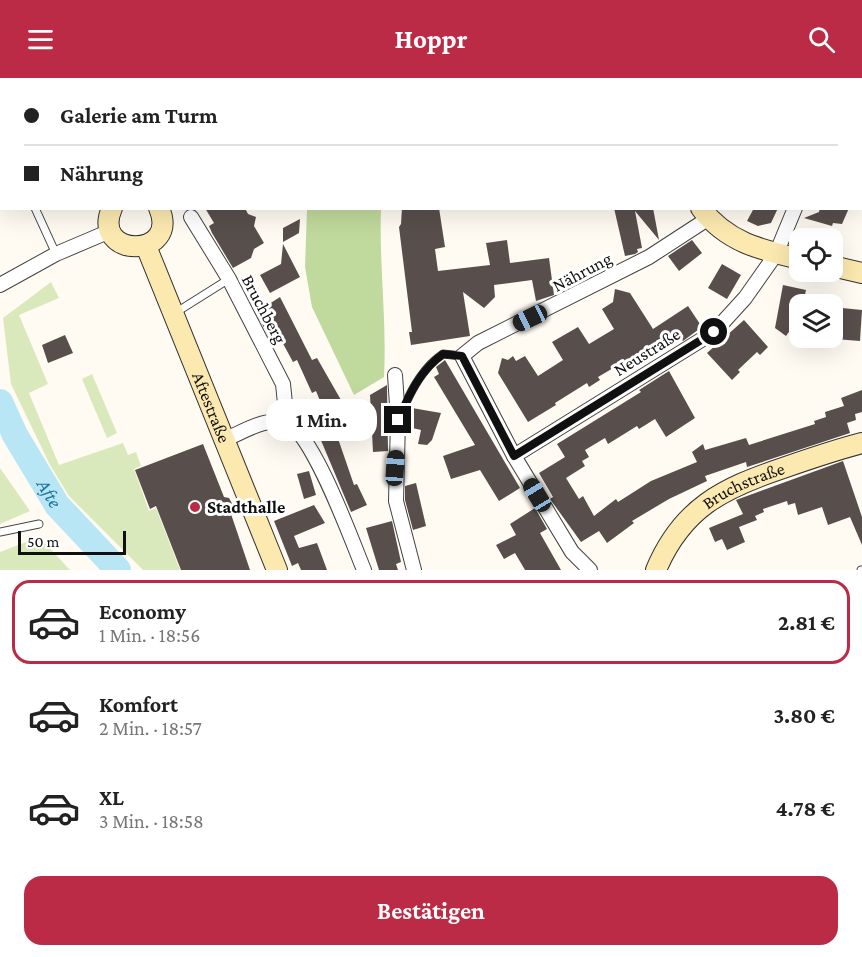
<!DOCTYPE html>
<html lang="de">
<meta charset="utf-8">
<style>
body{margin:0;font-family:"Crimson Pro",serif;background:#f6f6f6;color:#222;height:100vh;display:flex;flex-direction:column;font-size:22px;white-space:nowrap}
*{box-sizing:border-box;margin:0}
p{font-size:20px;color:#767676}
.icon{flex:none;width:33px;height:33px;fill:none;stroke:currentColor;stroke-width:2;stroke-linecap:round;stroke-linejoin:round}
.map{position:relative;height:492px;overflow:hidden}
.sheet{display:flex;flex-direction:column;background:#fff;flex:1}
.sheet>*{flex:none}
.banner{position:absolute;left:0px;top:0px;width:862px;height:132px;box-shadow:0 6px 24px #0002;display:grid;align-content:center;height:132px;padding:0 24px;background:#fff}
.buttons{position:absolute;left:789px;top:150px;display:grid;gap:12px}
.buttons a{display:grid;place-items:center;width:54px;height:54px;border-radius:12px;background:#fff;box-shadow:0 6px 24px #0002;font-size:30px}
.scale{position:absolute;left:18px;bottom:15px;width:108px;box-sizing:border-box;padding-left:6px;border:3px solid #101010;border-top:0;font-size:16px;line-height:21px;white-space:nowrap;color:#101010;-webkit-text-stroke:4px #fff;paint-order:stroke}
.end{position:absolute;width:27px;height:27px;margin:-14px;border:8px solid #101010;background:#fff;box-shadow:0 0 0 3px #fff}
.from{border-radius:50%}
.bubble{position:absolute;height:42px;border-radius:18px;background:#fff;box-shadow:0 6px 24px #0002;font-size:20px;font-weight:700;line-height:42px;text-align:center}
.car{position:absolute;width:18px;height:36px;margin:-18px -9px;border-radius:8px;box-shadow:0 0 4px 2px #0007;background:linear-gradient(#222 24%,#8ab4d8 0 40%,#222 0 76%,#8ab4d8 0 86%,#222 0)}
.banner b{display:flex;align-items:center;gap:21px;height:57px;font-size:22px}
.banner b+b{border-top:2px solid #e0e0e0}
.banner i{width:15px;height:15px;background:#222}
ul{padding:10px 0 0;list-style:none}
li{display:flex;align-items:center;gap:18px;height:84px;margin:0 12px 9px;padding:0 12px;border:3px solid transparent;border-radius:18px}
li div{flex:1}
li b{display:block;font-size:22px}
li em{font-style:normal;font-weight:700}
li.selected{border-color:#bc2b46}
li>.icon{width:54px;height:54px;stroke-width:1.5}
.button{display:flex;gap:12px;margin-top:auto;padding:12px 24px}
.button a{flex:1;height:69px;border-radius:18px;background:#bc2b46;color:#fff;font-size:24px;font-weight:700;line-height:69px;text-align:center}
header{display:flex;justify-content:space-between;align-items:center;height:78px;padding:0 24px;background:#bc2b46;color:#fff;font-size:27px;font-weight:700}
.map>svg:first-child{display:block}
.green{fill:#d9e9bc}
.forest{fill:#c0d99c}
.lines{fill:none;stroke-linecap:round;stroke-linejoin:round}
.river{stroke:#b9e6f4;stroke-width:26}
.building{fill:#584f4c}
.lane-casing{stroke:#434343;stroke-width:9}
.street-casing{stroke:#434343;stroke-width:16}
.secondary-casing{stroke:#323232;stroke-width:22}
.lane{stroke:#fff;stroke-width:7}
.street{stroke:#fff;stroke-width:14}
.secondary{stroke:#fce9b0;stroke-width:20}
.route{stroke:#101010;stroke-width:8}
.poi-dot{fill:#bc2b46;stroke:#fff;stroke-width:2}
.labels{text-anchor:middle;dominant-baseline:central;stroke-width:6;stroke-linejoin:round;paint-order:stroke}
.street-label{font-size:18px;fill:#101010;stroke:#fff}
.poi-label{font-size:18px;font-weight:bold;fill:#101010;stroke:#fff;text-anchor:start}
.water-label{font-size:20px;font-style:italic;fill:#1c779f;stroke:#fff}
</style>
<header><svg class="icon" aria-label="menu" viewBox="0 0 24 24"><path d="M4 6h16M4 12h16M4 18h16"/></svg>Hoppr<svg class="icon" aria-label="search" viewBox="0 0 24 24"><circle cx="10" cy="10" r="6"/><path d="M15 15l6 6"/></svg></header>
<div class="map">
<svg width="862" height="492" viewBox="0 0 862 492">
<rect width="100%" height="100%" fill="#fffbf3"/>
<!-- green -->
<g class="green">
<polygon points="51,204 59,220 19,237 48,306 29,315 59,387 123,365 128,377 136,374 141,388 134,391 149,433 156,430 180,492 143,492 69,418 50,387 11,306 3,240"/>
<polygon points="92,296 117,355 107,360 82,301"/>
<polygon points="0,390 30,433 0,446"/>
<polygon points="39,459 70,492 0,492 0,474"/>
</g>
<!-- forest -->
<path class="forest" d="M307 131H381C379 187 387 243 384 299L354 317 312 229 305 189Z"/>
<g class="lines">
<!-- river -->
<path class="river" id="s1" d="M0 324 15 357 57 427 118 492"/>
</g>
<!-- building -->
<g class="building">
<polygon points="205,130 245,130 248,136 256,139 254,148 264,165 254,171 251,180 233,190 212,155 209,148 214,145"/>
<polygon points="402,130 439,130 445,169 435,171 438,193 490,187 486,165 507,162 510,185 549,180 554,217 536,223 532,202 494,207 495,219 484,230 463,214 470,258 411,267 409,254 412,254 399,149 401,146"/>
<polygon points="614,130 653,130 659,162 635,133 642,170 637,171 638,174 635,176 625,178"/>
<polygon points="754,130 778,130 771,145 758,148 747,143"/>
<polygon points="820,130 849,130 842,146 833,145 832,148 804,140 819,134"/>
<polygon points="300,141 299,155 283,164 283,150"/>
<polygon points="692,162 702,175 679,193 668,178"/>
<polygon points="283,166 300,199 270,215 260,197 281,186"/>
<polygon points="722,186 741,197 727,221 708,210"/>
<polygon points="783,207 806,212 803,226 800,226 800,249 793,248 786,258 775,250"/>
<polygon points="615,211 630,215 653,251 688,228 702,249 683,263 676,253 598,299 600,302 589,309 587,305 555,325 556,327 528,344 498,295 502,280 508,282 513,278 516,283 525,278 538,298 563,282 552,264 578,249 589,266 614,251 602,231 613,224"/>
<polygon points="280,219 312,282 317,280 341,322 323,330 316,313 312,315 297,282 293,284 280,260 272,265 258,238 269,232 266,228"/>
<polygon points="832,229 862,232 860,263 835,261"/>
<polygon points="744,242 768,269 760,277 757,274 738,292 740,294 732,302 707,275"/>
<polygon points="65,257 73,275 48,285 42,267"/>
<polygon points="445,282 520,410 499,423 480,392 451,401 443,378 475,367 434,299 439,296 436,289"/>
<polygon points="669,293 695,340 666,359 655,341 639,351 637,348 608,366 605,360 585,372 589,379 582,383 585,388 566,400 579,421 583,418 594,438 616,421 618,424 651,403 697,384 692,374 703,366 705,372 746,360 749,367 815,346 814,343 826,339 825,334 844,328 841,320 862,312 862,334 855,336 856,342 847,345 850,355 747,389 746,384 705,398 707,403 669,421 632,443 634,445 607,465 599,453 581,464 550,421 553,419 539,395 565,379 557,366 641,314 639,312"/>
<polygon points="387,307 388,373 373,374 370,317"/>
<polygon points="412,330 441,335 432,362 427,367 418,366 421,352 408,349"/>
<polygon points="333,346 354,407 357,406 367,427 351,434 320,360 326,357 323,350"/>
<polygon points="203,366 224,419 229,420 234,429 231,436 250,492 181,492 156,428 150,431 135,392"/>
<polygon points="843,383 862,439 862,467 850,439 828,447 822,429 798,437 795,425 788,427 787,423 763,431 764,434 755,438 757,442 739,449 745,464 727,472 722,461 715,464 709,450 743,436 736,422"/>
<polygon points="309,393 316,417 304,421 297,396"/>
<polygon points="416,405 426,448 413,452 405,422 405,408"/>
<polygon points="314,427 325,445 294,458 299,470 317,465 327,492 301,492 298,485 292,488 274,443"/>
<polygon points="535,430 547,451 540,455 561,492 525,492 515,475 504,481 496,467 516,457 510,446"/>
<polygon points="392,443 401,484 396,486 398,492 379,492 366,450"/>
</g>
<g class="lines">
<defs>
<g id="lane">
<polyline points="35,130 56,176"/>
<polyline points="175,235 229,201"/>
<path d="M401 337C410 313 422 290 443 276L462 278"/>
<polyline points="0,454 39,446"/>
<polyline points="861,492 862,492"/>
</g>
<g id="street">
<polyline points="289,2 290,0"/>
<polyline points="848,2 848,0"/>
<polyline points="191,139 229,201 283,306 287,345"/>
<polyline points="0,207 56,176 110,153"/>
<polyline points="395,297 398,342 396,423 414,492"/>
<path d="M226 361C243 354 267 338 287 345 313 355 352 463 364 492"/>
<polyline points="514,378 714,254 745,220 776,176 795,130"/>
<polyline points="590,492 572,474 514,378 462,278 478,265 649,179 709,140"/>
</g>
<g id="secondary">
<polyline points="67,0 68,2"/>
<polyline points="662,0 662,2"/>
<path d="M112 130C90 181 181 181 159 130"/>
<path d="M701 130C726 164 761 172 800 181"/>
<path id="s2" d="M146 168 277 492"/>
<polyline points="832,188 862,195"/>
<path id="s3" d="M656 492C682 430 723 410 783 390 809 381 835 372 862 365"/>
</g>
</defs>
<!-- lane casing -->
<use href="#lane" class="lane-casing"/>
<!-- street casing -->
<use href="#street" class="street-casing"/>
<!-- secondary casing -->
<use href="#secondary" class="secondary-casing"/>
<!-- lane -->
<use href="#lane" class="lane"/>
<!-- street -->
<use href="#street" class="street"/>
<!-- secondary -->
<use href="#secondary" class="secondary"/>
</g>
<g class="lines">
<!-- route -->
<path class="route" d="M398 342C409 317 420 292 443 276L462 278 514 378 714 254"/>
</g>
<!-- markers -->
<circle class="poi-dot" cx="195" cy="429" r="6"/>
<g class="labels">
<!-- street labels -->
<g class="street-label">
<text transform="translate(582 194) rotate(-28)">Nährung</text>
<text transform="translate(264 231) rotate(62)">Bruchberg</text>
<text transform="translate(647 274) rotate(-32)">Neustraße</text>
<text stroke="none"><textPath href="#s2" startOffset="174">Aftestraße</textPath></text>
<text stroke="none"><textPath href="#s3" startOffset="126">Bruchstraße</textPath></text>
</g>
<!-- poi labels -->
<g class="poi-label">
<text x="207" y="429">Stadthalle</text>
</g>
<!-- water labels -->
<g class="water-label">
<text stroke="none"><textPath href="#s1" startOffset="104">Afte</textPath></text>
</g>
</g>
</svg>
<div class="buttons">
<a><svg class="icon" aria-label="locate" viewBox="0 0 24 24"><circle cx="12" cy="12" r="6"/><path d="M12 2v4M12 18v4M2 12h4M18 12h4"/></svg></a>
<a><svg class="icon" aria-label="layers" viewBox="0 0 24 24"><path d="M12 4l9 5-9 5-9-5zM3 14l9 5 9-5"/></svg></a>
</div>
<div class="scale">50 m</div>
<i class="end from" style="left:714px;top:254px"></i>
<i class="end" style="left:398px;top:342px"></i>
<div class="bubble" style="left:266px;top:321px;width:111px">1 Min.</div>
<i class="car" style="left:530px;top:240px;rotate:245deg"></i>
<i class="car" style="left:395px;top:390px;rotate:4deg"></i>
<i class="car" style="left:537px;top:417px;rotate:329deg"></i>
<div class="banner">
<b><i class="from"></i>Galerie am Turm</b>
<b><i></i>Nährung</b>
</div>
</div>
<section class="sheet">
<ul>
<li class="selected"><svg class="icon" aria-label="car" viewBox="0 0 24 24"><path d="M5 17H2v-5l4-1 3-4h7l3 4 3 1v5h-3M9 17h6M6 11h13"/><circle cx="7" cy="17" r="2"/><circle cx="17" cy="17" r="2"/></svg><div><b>Economy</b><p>1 Min. · 18:56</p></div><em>2.81 €</em></li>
<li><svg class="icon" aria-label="car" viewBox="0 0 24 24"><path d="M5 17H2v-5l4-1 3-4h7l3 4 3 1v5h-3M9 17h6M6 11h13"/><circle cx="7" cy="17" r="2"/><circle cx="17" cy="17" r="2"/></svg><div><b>Komfort</b><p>2 Min. · 18:57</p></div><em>3.80 €</em></li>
<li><svg class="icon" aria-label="car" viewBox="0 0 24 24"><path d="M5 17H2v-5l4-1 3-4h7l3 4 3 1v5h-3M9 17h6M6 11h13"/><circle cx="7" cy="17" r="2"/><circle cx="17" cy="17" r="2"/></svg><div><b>XL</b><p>3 Min. · 18:58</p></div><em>4.78 €</em></li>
</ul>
<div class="button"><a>Bestätigen</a></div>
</section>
